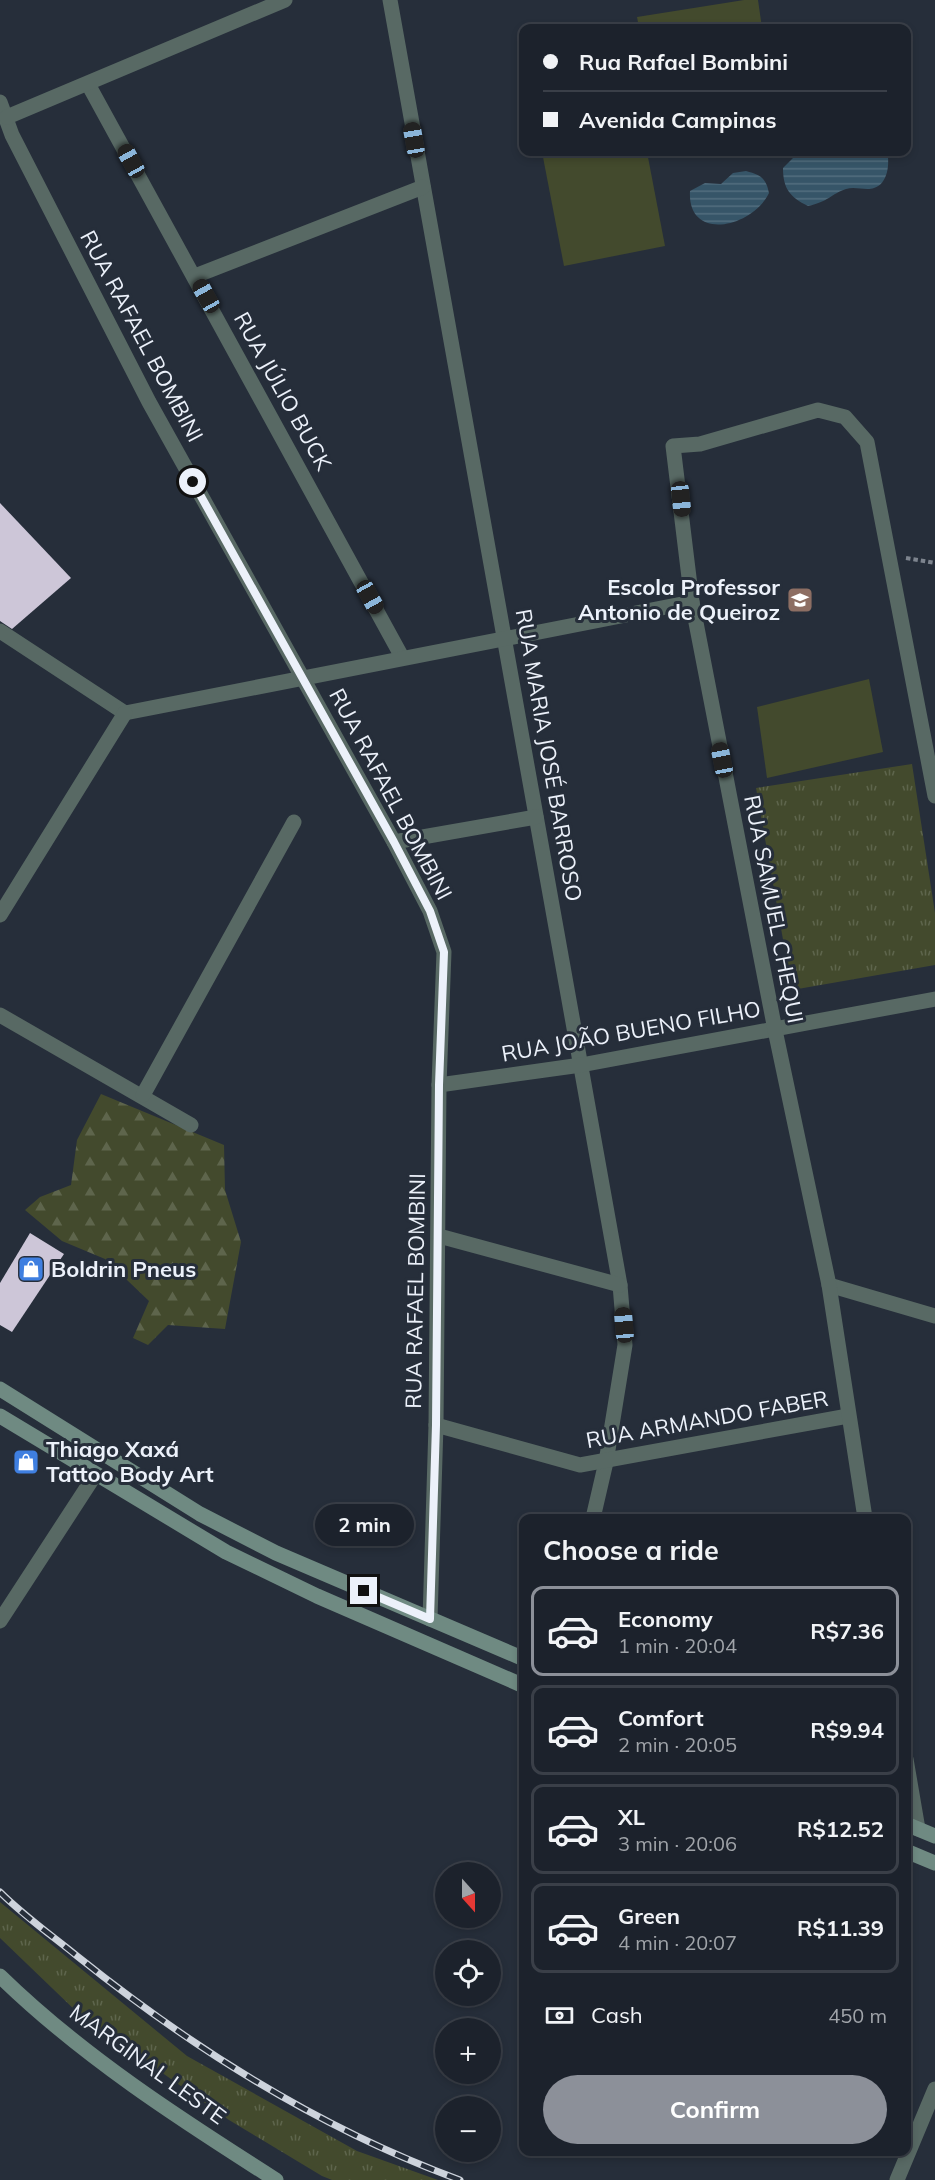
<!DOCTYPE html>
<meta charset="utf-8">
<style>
body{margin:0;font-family:Mulish,sans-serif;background:#252a34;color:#f1f3f6;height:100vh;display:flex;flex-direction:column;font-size:22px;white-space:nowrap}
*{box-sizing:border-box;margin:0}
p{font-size:20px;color:#a0a4a9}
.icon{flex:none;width:33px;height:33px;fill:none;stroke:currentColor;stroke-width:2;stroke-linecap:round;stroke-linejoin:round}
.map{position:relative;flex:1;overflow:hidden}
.side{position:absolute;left:519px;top:1514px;width:392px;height:642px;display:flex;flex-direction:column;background:#1c222c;border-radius:12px;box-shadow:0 3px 9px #0003,0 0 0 2px #3a3f48}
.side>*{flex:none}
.guide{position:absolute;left:519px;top:24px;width:392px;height:132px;border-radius:12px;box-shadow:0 3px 9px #0003,0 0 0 2px #3a3f48;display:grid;align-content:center;height:132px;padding:0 24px;background:#1c222c}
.needle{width:39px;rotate:159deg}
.controls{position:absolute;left:435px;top:1862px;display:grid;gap:12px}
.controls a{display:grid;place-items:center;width:66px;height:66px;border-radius:50%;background:#1c222c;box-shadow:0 3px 9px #0003,0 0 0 2px #3a3f48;font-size:30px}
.end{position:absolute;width:27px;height:27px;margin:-14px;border:8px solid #ecf1fa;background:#111;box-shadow:0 0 0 3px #111}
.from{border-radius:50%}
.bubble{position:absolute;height:42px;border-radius:21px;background:#1c222c;box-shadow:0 3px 9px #0003,0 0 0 2px #3a3f48;font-size:20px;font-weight:700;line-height:42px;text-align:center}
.car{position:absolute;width:18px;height:36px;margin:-18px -9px;border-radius:8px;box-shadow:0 0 4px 2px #0007;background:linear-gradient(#222 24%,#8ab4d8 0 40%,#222 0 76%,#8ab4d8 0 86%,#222 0)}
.guide b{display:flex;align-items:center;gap:21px;height:57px;font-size:22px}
.guide b+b{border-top:2px solid #3a3f48}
.guide i{width:15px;height:15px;background:#f1f3f6}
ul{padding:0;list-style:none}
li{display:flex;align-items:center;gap:18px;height:90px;margin:0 12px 9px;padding:0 12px;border:3px solid #3a3f48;border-radius:12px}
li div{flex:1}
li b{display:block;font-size:22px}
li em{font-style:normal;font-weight:700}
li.active{border-color:#8c9099}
li>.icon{width:54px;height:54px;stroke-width:1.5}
h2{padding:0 24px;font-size:27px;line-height:72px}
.pay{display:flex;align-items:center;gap:15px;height:66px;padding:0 24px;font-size:22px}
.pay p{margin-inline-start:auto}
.cta{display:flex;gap:12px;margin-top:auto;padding:12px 24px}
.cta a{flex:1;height:69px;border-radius:36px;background:#8c9099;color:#fff;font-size:24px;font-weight:700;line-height:69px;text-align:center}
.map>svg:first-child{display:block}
.grass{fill:url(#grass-tufts)}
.forest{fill:url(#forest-firs)}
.pitch{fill:#434a2d}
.water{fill:url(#water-rules)}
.building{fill:#cdc6d8}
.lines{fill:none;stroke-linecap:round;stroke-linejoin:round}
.path{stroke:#7d848e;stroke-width:4;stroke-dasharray:4.5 3;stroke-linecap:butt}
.street{stroke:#586964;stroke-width:15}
.secondary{stroke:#6f8a82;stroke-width:15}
.rail-casing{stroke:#cdd3dc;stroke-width:7}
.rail{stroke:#262e3a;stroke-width:4.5;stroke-dasharray:14;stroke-linecap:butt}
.route{stroke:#ecf1fa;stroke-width:8}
.labels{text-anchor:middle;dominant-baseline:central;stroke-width:6;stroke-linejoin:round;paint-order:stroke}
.street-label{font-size:22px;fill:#ecf1fa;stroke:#262e3a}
.poi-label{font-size:22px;font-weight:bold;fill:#ecf1fa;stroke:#262e3a;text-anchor:start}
</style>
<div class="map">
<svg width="935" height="2180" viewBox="0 0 935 2180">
<defs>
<pattern id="grass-tufts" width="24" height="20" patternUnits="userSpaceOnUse" patternTransform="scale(1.5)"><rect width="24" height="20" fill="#434a2d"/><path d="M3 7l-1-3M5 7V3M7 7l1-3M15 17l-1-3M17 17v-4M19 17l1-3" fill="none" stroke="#5e654c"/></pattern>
<pattern id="forest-firs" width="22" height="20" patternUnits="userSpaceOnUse" patternTransform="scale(1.5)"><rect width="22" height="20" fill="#434a2d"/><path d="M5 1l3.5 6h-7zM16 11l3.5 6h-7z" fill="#5e654c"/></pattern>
<pattern id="water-rules" width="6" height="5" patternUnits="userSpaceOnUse" patternTransform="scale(1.5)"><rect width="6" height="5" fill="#365568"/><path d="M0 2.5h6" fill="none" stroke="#536e7e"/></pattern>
</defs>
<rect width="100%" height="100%" fill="#262e3a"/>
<!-- grass -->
<g class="grass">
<polygon points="912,764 935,913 935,965 792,990 756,788"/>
<polygon points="0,1902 187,2056 357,2151 438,2180 332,2180 322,2176 229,2120 79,2014 0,1938"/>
</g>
<!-- forest -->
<polygon class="forest" points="101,1094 224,1145 225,1190 241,1242 225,1329 168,1325 148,1345 133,1338 149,1301 105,1259 62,1241 25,1210 40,1197 71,1185 77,1140"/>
<!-- pitch -->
<g class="pitch">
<polygon points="744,0 758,0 762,28 639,28 637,17"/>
<polygon points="542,152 647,152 665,246 564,266"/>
<polygon points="869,679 883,752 767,778 757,707"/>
</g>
<!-- water -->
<g class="water">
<path d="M799 152H887C890 163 888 184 874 188 866 191 855 186 846 189 831 194 828 202 808 206 790 197 783 189 783 168Z"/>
<path d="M746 171C761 175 766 178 769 193 753 227 687 243 690 191L705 183 721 184 733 173Z"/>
</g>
<!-- building -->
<g class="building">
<polygon points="0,503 71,578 12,629 0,621"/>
<polygon points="30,1233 64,1254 12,1332 0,1325 0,1283"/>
</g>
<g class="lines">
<!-- path -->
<polyline class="path" points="906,558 935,563"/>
<!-- street -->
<g class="street">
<polyline points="390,0 620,1285 625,1345 606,1462 593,1518"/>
<polyline points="88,84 402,657"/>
<polyline points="0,102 12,135 149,402 394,842 430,911 444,952 439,1085 436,1425 430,1619"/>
<polyline points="7,117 285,0"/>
<polyline points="195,276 423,187"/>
<polyline points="0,631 125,713"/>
<polyline points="125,713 692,602"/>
<polyline points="394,842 536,817"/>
<polyline points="0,915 125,713"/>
<polyline points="0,1015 191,1125"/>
<polyline points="439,1085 581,1065 935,999"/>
<polyline points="143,1095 294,822"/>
<polyline points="439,1236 620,1285"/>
<polyline points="829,1285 935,1316"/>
<polyline points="436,1425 580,1465 848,1416"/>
<polyline points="865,1518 829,1285 775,1030 692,602 673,446 700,444 818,410 845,417 867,442 935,796"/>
<polyline points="0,1621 95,1475"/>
<polyline points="906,1759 918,1829"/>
<polyline points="897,2180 935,2089"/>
</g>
<!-- secondary -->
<g class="secondary">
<polyline points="0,1389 200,1514 276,1553 524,1659"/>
<polyline points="0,1416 226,1552 317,1596 524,1686"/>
<polyline points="906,1824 935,1836"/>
<polyline points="906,1851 935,1863"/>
<path d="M0 1976C82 2056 180 2119 276 2180"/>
</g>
<defs>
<path id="rail" d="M0 1892C23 1915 51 1935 77 1956 192 2048 321 2129 460 2180"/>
</defs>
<!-- rail casing -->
<use href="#rail" class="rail-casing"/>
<!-- rail -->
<use href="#rail" class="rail"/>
</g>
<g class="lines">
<!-- route -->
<polyline class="route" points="193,482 394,842 430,911 444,952 439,1085 436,1425 430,1619 364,1591"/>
</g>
<!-- icons -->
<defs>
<symbol id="school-square" viewBox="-11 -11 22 22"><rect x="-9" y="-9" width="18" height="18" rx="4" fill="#8d6e63" stroke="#262e3a"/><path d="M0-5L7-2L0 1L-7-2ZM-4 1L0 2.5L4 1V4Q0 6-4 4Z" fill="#fff"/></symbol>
<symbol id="shop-square" viewBox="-11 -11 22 22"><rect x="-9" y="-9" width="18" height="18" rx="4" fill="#3f7fe0" stroke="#262e3a"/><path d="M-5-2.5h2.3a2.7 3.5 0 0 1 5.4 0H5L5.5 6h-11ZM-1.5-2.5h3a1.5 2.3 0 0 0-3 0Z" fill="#fff"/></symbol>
</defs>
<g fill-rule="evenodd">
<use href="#school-square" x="785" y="585" width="30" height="30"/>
<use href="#shop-square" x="16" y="1254" width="30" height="30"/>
<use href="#shop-square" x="11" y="1447" width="30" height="30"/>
</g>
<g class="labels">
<!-- street labels -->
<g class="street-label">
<text transform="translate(142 336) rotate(62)">RUA RAFAEL BOMBINI</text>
<text transform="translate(283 391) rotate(61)">RUA JÚLIO BUCK</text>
<text transform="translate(549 755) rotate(80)">RUA MARIA JOSÉ BARROSO</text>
<text transform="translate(391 794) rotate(62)">RUA RAFAEL BOMBINI</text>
<text transform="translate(774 909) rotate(79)">RUA SAMUEL CHEQUI</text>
<text transform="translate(631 1031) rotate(-10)">RUA JOÃO BUENO FILHO</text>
<text transform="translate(415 1291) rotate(-89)">RUA RAFAEL BOMBINI</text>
<text transform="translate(707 1419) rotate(-10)">RUA ARMANDO FABER</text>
<text transform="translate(148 2064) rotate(36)">MARGINAL LESTE</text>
</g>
<!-- poi labels -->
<g class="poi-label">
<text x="780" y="587" text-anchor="end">Escola Professor<tspan x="780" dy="25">Antonio de Queiroz</tspan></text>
<text x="51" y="1269">Boldrin Pneus</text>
<text x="46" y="1449">Thiago Xaxá<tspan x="46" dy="25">Tattoo Body Art</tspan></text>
</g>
</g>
</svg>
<div class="controls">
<a><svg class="needle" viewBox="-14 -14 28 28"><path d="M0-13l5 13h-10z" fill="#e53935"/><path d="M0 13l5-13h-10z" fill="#a0a4a9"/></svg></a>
<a><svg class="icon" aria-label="locate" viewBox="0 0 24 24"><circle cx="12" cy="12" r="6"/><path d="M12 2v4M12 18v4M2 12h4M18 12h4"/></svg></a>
<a>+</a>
<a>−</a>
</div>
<i class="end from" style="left:193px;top:482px"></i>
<i class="end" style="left:364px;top:1591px"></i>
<div class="bubble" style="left:315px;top:1504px;width:99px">2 min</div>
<i class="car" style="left:414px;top:140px;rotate:350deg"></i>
<i class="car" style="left:131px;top:161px;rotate:331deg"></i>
<i class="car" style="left:206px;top:296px;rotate:331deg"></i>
<i class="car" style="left:681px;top:499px;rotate:174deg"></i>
<i class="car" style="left:370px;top:597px;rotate:151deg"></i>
<i class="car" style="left:722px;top:760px;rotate:349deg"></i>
<i class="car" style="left:624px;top:1325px;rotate:355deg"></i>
<div class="guide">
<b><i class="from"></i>Rua Rafael Bombini</b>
<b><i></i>Avenida Campinas</b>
</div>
<section class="side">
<h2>Choose a ride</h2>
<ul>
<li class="active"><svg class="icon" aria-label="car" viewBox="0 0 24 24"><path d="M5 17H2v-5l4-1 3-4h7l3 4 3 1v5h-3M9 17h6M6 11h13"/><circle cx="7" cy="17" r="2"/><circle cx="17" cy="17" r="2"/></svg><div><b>Economy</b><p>1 min · 20:04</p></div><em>R$7.36</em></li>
<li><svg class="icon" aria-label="car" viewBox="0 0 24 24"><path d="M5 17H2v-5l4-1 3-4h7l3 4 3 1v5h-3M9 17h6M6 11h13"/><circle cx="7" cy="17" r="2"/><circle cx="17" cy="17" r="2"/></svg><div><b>Comfort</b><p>2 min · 20:05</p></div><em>R$9.94</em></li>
<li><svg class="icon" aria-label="car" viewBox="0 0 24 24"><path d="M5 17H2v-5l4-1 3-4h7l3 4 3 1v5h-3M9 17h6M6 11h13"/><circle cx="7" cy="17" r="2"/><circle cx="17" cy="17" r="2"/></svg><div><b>XL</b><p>3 min · 20:06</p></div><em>R$12.52</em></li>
<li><svg class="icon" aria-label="car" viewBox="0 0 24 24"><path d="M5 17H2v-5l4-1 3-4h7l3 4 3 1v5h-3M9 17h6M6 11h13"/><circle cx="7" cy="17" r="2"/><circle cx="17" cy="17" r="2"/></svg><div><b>Green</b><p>4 min · 20:07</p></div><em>R$11.39</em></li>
</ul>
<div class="pay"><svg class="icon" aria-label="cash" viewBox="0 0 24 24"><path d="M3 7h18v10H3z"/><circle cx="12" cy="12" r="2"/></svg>Cash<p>450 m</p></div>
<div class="cta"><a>Confirm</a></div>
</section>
</div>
